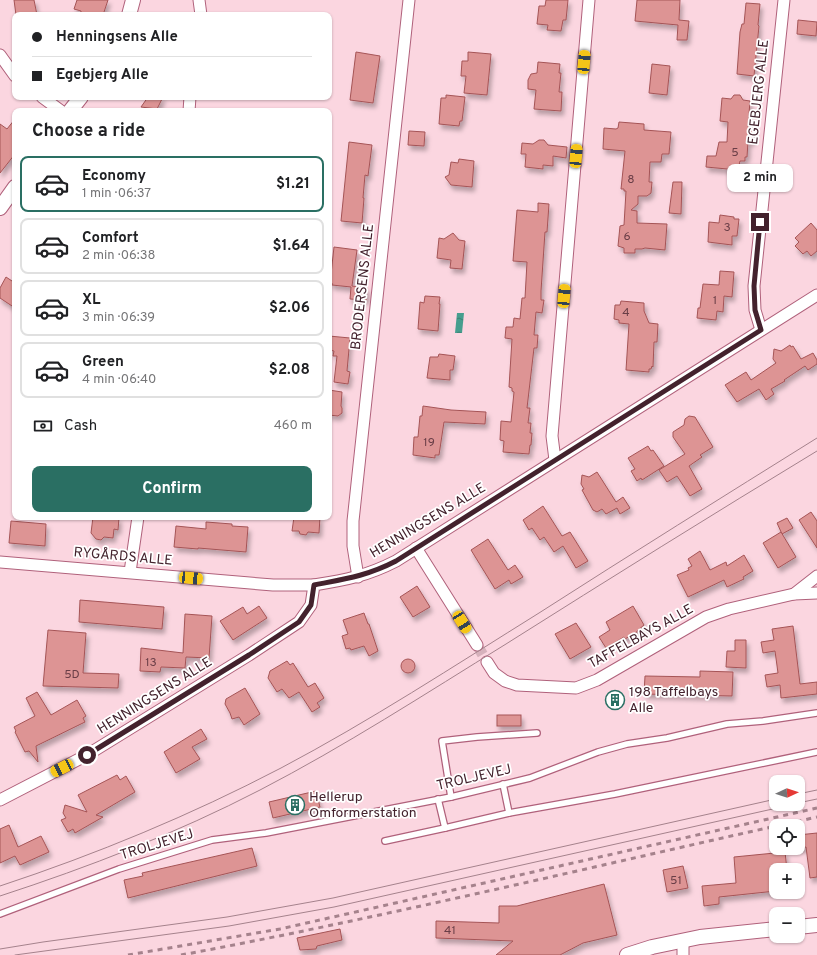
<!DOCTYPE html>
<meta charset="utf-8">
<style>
body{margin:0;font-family:Overpass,sans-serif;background:#f2f2f2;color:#202124;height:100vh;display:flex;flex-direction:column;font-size:15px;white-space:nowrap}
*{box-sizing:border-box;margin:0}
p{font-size:13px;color:#757577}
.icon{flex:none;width:22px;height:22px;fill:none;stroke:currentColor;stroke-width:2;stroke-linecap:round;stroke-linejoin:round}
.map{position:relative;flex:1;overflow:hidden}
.details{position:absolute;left:12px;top:108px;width:320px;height:412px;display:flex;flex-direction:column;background:#fff;border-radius:8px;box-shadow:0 1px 3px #0004}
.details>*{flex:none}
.top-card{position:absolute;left:12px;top:12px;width:320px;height:88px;border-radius:8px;box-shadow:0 1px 3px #0004;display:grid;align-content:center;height:88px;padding:0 20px;background:#fff}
.needle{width:26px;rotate:87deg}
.controls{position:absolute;left:769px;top:775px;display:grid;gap:8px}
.controls a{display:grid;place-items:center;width:36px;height:36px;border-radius:8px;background:#fff;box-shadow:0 1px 3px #0004;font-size:20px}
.end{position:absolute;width:18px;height:18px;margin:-9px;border:5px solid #43222d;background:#fff;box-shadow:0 0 0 2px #fff}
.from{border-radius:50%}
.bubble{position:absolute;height:28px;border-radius:8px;background:#fff;box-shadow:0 1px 3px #0004;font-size:13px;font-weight:700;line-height:28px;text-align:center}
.car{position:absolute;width:12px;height:24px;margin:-12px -6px;border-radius:5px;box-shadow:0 0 3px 1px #0007;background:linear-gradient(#f5c518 24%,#345 0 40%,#f5c518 0 76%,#345 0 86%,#f5c518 0)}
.top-card b{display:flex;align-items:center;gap:14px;height:38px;font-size:15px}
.top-card b+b{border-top:1px solid #e0e0e0}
.top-card i{width:10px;height:10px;background:#202124}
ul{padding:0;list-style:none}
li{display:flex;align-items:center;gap:12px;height:56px;margin:0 8px 6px;padding:0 12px;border:2px solid #e0e0e0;border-radius:8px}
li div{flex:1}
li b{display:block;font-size:15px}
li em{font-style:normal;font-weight:700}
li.current{border-color:#2a6f63}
li>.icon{width:36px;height:36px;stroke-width:1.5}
h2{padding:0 20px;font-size:18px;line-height:48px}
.pay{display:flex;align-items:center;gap:10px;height:44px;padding:0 20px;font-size:15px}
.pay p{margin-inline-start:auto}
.cta{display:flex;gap:8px;margin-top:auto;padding:8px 20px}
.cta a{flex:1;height:46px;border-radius:8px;background:#2a6f63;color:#fff;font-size:16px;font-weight:700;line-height:46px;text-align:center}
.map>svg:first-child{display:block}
.water{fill:url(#water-ripples)}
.building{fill:#dd9494;stroke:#a55456;filter:url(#shadow)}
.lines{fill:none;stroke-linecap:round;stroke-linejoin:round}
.minor-tunnel{stroke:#d6b2bc;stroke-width:11;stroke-dasharray:11 5.5;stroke-linecap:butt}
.service-casing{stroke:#b0617b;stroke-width:8}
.minor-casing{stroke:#b0617b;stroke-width:13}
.tertiary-casing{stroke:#b0617b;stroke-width:16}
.service{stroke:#fff;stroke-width:5.5}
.minor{stroke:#fff;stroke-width:11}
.tertiary{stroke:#fff;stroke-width:14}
.tram{stroke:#a5828c;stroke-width:1}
.rail{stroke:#a5828c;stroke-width:3;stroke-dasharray:5 5;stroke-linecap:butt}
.route{stroke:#43222d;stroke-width:5}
.labels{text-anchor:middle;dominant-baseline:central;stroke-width:3.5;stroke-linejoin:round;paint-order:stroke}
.number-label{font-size:12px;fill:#6a3e47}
.street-label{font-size:14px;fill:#43222d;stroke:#fff}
.poi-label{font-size:14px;fill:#43222d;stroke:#fff;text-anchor:start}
</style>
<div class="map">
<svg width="817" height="955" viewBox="0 0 817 955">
<defs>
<pattern id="water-ripples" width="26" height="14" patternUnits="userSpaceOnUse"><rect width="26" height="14" fill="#469e8e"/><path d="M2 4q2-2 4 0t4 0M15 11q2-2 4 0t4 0" fill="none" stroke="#3c8074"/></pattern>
<filter id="shadow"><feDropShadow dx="2.5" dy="4.5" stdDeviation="2" flood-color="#0004"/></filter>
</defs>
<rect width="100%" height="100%" fill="#fbd6e0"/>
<!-- water -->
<polygon class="water" points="457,313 464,313 462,333 455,333"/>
<!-- building -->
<g class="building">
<polygon points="14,0 34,0 37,15 16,15"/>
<polygon points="77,0 108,0 103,15 86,15 81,13 81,11 74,9"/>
<polygon points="546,0 568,0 566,20 563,20 561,31 547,30 548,25 537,24 539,6 545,6"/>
<polygon points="637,0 680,0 679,20 689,21 687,40 677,40 678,25 635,21"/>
<polygon points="746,3 760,4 758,25 759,26 754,76 737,74 740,32 742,24 744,24"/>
<polygon points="798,20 817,22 816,36 797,34"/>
<polygon points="356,52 380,56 373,103 350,100"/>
<polygon points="468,52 491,54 487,95 464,93 466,76 461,76 462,61 468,61"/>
<polygon points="538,62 560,64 559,73 561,73 559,92 562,92 561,111 534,109 536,90 528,89 528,80 531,74 537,73"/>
<polygon points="652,64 670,66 667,95 649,93"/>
<polygon points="446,95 465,97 462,121 460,121 459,126 439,124 441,98 446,98"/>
<polygon points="734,95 740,95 743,100 750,101 748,127 754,127 752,141 748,141 747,157 745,157 745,161 740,161 738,170 706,167 707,156 716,156 719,142 727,142 728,122 720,121 722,98 731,99"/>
<polygon points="148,97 163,97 157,109 141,107"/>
<polygon points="15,119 15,154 0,173 0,124 7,129"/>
<polygon points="619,122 644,124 644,130 671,132 669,154 662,154 661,162 650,162 649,182 652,182 651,193 647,196 638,196 638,204 631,210 637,211 637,223 667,224 665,250 645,248 642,249 635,249 635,253 624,253 624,248 618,246 620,226 624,225 626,191 624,191 624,189 621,189 625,151 603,149 604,128 616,129 618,128"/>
<polygon points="409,131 425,132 424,146 408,145"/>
<polygon points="539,140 544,140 548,145 567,147 566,158 553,156 553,166 543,165 543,169 525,167 526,154 521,154 522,143 533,144"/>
<polygon points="349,142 372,145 368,176 365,175 363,198 364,198 362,223 341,221"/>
<polygon points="459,159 474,161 472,187 451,185 445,177 449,175 451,162 458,163"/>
<polygon points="673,182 682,182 681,214 669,213"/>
<polygon points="538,203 549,204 547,232 545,232 541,291 541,300 544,300 542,313 536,312 534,335 538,335 537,348 534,348 527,408 530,408 528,423 531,423 530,433 532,433 531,445 530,445 529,454 503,452 504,441 500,440 501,421 511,422 514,392 512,391 512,388 509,387 512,339 505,338 506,327 513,327 514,318 520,319 522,298 525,298 527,262 513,261 517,210 538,212"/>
<polygon points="720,215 734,217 734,219 739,219 737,236 732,236 732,245 708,242 709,222 719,223"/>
<polygon points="811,223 817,230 817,251 811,256 807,251 803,254 795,246 799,242 795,238"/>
<polygon points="453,233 459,240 465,241 462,269 450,268 451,260 437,258 439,238 444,239"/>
<polygon points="334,247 357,250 352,286 367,288 366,300 350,299 351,287 332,285 332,283 330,283"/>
<polygon points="720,271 734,272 732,297 724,296 723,312 717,311 716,320 697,318 698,308 700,308 703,284 719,285"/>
<polygon points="6,277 15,283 15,308 0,298 0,288"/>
<polygon points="425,296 440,297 439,304 440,304 438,331 418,329 420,302 424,303"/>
<polygon points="621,301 644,303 644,311 649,323 658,324 657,342 654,342 653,367 652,366 651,369 649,369 649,372 626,370 629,324 619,323 619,320 614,319 615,305 620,305"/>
<polygon points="329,336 350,338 347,371 350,372 348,384 334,382 337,356 333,356 334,351 329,350"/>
<polygon points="790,345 791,347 793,346 801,359 813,353 817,360 817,364 808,370 805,366 784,380 785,381 771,389 774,394 766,400 759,389 737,402 725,385 746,372 751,380 776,363 773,359 774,349 781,351"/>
<polygon points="439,354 455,356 453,370 450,370 450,380 427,378 430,357 438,357"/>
<polygon points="329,390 342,392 341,406 342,408 342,413 338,416 329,415"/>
<polygon points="423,406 451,410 486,412 485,424 444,422 439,455 435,455 435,458 413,455 414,437 418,437 420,416 422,416"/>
<polygon points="689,416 695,417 713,447 700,455 702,457 689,466 702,489 690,496 677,476 667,482 659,470 685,454 673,437 673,432 684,425 685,419"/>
<polygon points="648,446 651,451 653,450 664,466 642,480 641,478 637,481 631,471 635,469 628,458"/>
<polygon points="597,472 616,502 623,497 630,508 620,514 617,508 606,514 602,509 597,512 593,510 582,490 584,489 581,484 582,475 589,477"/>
<polygon points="543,506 562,536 570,532 588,561 576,568 563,546 554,552 544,537 540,540 532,528 529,530 523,520"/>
<polygon points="811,512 817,521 817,548 799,520"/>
<polygon points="93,517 119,518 118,530 114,529 113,538 104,537 101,540 96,539 91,533"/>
<polygon points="294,517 320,517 319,533 308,532 306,535 300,534 299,531 292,531"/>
<polygon points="787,518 793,528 782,534 777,523"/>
<polygon points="11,521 46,524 45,546 9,543"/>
<polygon points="206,522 232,524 232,526 248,527 246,552 198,548 198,549 174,547 176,526 206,529"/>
<polygon points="781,532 796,557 778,568 763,543"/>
<polygon points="488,539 508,570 515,565 523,577 511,584 509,580 495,589 471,550"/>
<polygon points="700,551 710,570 726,562 727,566 744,555 753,571 743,577 744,579 727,587 724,580 688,597 677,575 689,570 688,568 692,566 688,559"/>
<polygon points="417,586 430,607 413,617 400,597"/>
<polygon points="80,600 164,607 162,629 79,622"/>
<polygon points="259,606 267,618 233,640 220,621 243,607 247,614"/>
<polygon points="633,606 644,625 637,631 637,632 625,639 624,637 606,648 599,637 610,630 606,622"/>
<polygon points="364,613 368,624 369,624 378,651 369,656 364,646 351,650 350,648 346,649 342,636 348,634 343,620"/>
<polygon points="185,614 212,616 209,658 186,657 185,668 161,667 160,672 140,671 141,648 183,653"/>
<polygon points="576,623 591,647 570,659 555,634"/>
<polygon points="793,626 800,684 817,682 817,694 781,698 780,685 767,687 765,675 778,673 775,651 763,653 761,642 774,640 772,629"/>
<polygon points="48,630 86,633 83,673 119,674 118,688 43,686"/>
<polygon points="735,640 746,640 746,668 726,667 727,651 735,651"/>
<circle cx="408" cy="666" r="7"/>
<polygon points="287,661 290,665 293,663 308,687 315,683 324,698 317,703 320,707 312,712 299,692 289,698 282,689 277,692 268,678 270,671"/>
<polygon points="700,671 733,672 732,696 644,694 645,676 700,677"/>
<polygon points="245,688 260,714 244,725 239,717 232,719 230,713 225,704 226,699"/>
<polygon points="37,692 51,715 77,700 86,716 83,718 85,722 36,746 38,762 29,751 25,752 15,732 16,731 14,727 35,716 26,698"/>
<rect x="497" y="715" width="24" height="11"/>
<polygon points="201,729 207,739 192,747 200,759 176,773 164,752"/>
<polygon points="117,775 120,780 126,776 135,792 96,815 103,817 75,833 73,829 68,832 61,820 66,818 63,813 65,805 87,812 78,795"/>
<polygon points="316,791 320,807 273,818 269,802"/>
<polygon points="9,825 18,847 41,836 49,852 20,865 15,856 0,863 0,829"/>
<polygon points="817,833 817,877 810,878 806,847 798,848 798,835"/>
<polygon points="252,848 257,866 128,898 124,880 143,876 142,873"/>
<polygon points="785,852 787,870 776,870 776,891 719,897 719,904 704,906 702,886 736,883 734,857"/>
<polygon points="683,866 688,888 667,892 663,870"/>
<polygon points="604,884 617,935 583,943 560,955 496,955 513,941 436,938 436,921 499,923 499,906 517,906"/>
<polygon points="340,929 342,940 317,946 316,949 300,950 297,938"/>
</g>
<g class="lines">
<!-- minor-tunnel -->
<polyline class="minor-tunnel" points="477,645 487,662"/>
<defs>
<g id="service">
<polyline points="503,784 509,813"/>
<polyline points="451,797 442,741 477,737 537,733"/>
<polyline points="438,799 445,828 509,813 615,794 817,752"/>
<polyline points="385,841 445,828"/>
<polyline points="0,914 119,869 212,840 266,833 451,797 530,778 598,752 627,744 667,738 727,724 763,721 817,713"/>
</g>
<g id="minor">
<polyline points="199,0 201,15"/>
<polyline points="0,55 15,76"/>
<polyline points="42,97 61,111"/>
<polyline points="189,111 190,97"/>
<polyline points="761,330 755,310 754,286 784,0"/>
<polyline points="555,460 552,436 589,0"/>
<polyline points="416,548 477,645"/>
<polyline points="0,562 273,585 314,585"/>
<polyline points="130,572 138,517"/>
<polyline points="358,577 353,546 353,521 409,0"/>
<polyline points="794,594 817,576"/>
<polyline points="487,662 494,673 505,681 517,685 576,688 597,680 706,617 729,609 794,594 817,593"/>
<path d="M0 800 87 755 249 655 299 622 311 605 314 585C345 580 367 576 396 561L817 295"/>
<polyline points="683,955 683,940"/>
</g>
<g id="tertiary">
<polyline points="129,15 133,0"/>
<polyline points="70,111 81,97"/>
<polyline points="0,208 15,187"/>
<polyline points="798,927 817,925"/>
<polyline points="627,955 652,947 700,937 776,929"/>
</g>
</defs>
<!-- service casing -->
<use href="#service" class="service-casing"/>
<!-- minor casing -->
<use href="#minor" class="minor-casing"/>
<!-- tertiary casing -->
<use href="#tertiary" class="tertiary-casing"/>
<!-- service -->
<use href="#service" class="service"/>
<!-- minor -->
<use href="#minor" class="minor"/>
<!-- tertiary -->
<use href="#tertiary" class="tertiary"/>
<!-- tram -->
<g class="tram">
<polyline points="798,794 817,790"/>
<polyline points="798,803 817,799"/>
<path d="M0 886C97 854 191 815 281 768 370 721 454 666 539 613 631 554 724 496 817 438"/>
<path d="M0 896C89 867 177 833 260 790 345 746 425 694 506 644 609 579 713 514 817 451"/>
<polyline points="0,949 43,942 227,917 333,898 776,799"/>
<polyline points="15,955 229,926 334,907 795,804"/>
</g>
<!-- rail -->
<g class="rail">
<polyline points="777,826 817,817"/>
<polyline points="128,955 280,929 817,808"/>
<path d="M181 955C380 918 578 870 776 826"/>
</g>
</g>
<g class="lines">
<!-- route -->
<path class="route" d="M87 755 249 655 299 622 311 605 314 585C345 579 367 576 396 561L761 330 755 310 754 286 760 222"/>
</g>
<!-- icons -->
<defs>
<symbol id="building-ring" viewBox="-11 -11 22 22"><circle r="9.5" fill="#fff" stroke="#2a6f63" stroke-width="1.5"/><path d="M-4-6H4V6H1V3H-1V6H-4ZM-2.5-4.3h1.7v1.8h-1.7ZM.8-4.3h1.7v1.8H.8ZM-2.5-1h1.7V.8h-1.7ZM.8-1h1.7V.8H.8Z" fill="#2a6f63"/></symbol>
</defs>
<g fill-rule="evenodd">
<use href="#building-ring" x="604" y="689" width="22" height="22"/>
<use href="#building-ring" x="284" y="794" width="22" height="22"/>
</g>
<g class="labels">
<!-- number labels -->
<g class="number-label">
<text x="735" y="153">5</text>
<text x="631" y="180">8</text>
<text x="727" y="228">3</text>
<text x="627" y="237">6</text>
<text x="715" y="301">1</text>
<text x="626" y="313">4</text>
<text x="429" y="443">19</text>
<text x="151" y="663">13</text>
<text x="72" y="675">5D</text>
<text x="676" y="881">51</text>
<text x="450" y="931">41</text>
</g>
<!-- street labels -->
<g class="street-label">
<text transform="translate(759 92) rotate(-84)">EGEBJERG ALLE</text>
<text transform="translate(363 287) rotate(-84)">BRODERSENS ALLE</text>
<text transform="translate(428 521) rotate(-31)">HENNINGSENS ALLE</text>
<text transform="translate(123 557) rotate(5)">RYGÅRDS ALLE</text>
<text transform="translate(641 637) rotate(-29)">TAFFELBAYS ALLE</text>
<text transform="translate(155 696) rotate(-32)">HENNINGSENS ALLE</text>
<text transform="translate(474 778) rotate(-13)">TROLJEVEJ</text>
<text transform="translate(157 845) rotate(-17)">TROLJEVEJ</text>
</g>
<!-- poi labels -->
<g class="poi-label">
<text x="629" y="692">198 Taffelbays<tspan x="629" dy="16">Alle</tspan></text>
<text x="309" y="797">Hellerup<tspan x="309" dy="16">Omformerstation</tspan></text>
</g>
</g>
</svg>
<div class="controls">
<a><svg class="needle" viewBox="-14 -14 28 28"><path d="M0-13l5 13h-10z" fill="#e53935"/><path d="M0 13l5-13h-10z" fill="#757577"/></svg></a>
<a><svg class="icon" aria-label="locate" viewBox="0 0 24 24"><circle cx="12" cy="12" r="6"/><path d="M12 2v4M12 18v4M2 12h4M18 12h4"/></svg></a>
<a>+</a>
<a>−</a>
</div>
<i class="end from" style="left:87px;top:755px"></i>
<i class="end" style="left:760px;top:222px"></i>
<div class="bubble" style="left:727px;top:164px;width:66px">2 min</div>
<i class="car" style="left:584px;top:62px;rotate:5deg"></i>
<i class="car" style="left:576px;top:156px;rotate:5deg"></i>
<i class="car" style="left:564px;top:296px;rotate:5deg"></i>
<i class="car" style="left:191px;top:578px;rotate:95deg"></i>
<i class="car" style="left:462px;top:622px;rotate:148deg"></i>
<i class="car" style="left:62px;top:768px;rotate:243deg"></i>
<div class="top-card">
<b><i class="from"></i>Henningsens Alle</b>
<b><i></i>Egebjerg Alle</b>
</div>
<section class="details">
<h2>Choose a ride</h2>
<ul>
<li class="current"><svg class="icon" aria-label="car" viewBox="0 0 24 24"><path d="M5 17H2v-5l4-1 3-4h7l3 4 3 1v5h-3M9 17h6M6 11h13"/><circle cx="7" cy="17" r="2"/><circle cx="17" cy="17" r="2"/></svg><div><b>Economy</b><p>1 min · 06:37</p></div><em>$1.21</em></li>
<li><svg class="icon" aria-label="car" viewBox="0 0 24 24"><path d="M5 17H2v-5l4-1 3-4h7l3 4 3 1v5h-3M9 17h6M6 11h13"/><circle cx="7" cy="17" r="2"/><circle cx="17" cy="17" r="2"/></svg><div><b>Comfort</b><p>2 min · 06:38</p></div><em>$1.64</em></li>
<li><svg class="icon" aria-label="car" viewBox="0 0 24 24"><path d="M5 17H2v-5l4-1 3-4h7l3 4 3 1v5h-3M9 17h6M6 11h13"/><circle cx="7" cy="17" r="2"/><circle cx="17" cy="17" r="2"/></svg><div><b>XL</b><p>3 min · 06:39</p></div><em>$2.06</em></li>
<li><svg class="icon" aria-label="car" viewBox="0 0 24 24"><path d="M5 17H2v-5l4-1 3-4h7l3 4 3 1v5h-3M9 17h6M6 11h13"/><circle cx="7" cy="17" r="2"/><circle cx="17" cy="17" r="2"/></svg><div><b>Green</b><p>4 min · 06:40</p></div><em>$2.08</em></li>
</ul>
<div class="pay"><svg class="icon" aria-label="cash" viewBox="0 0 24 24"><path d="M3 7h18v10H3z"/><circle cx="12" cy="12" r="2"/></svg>Cash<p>460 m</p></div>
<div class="cta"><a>Confirm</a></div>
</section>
</div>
